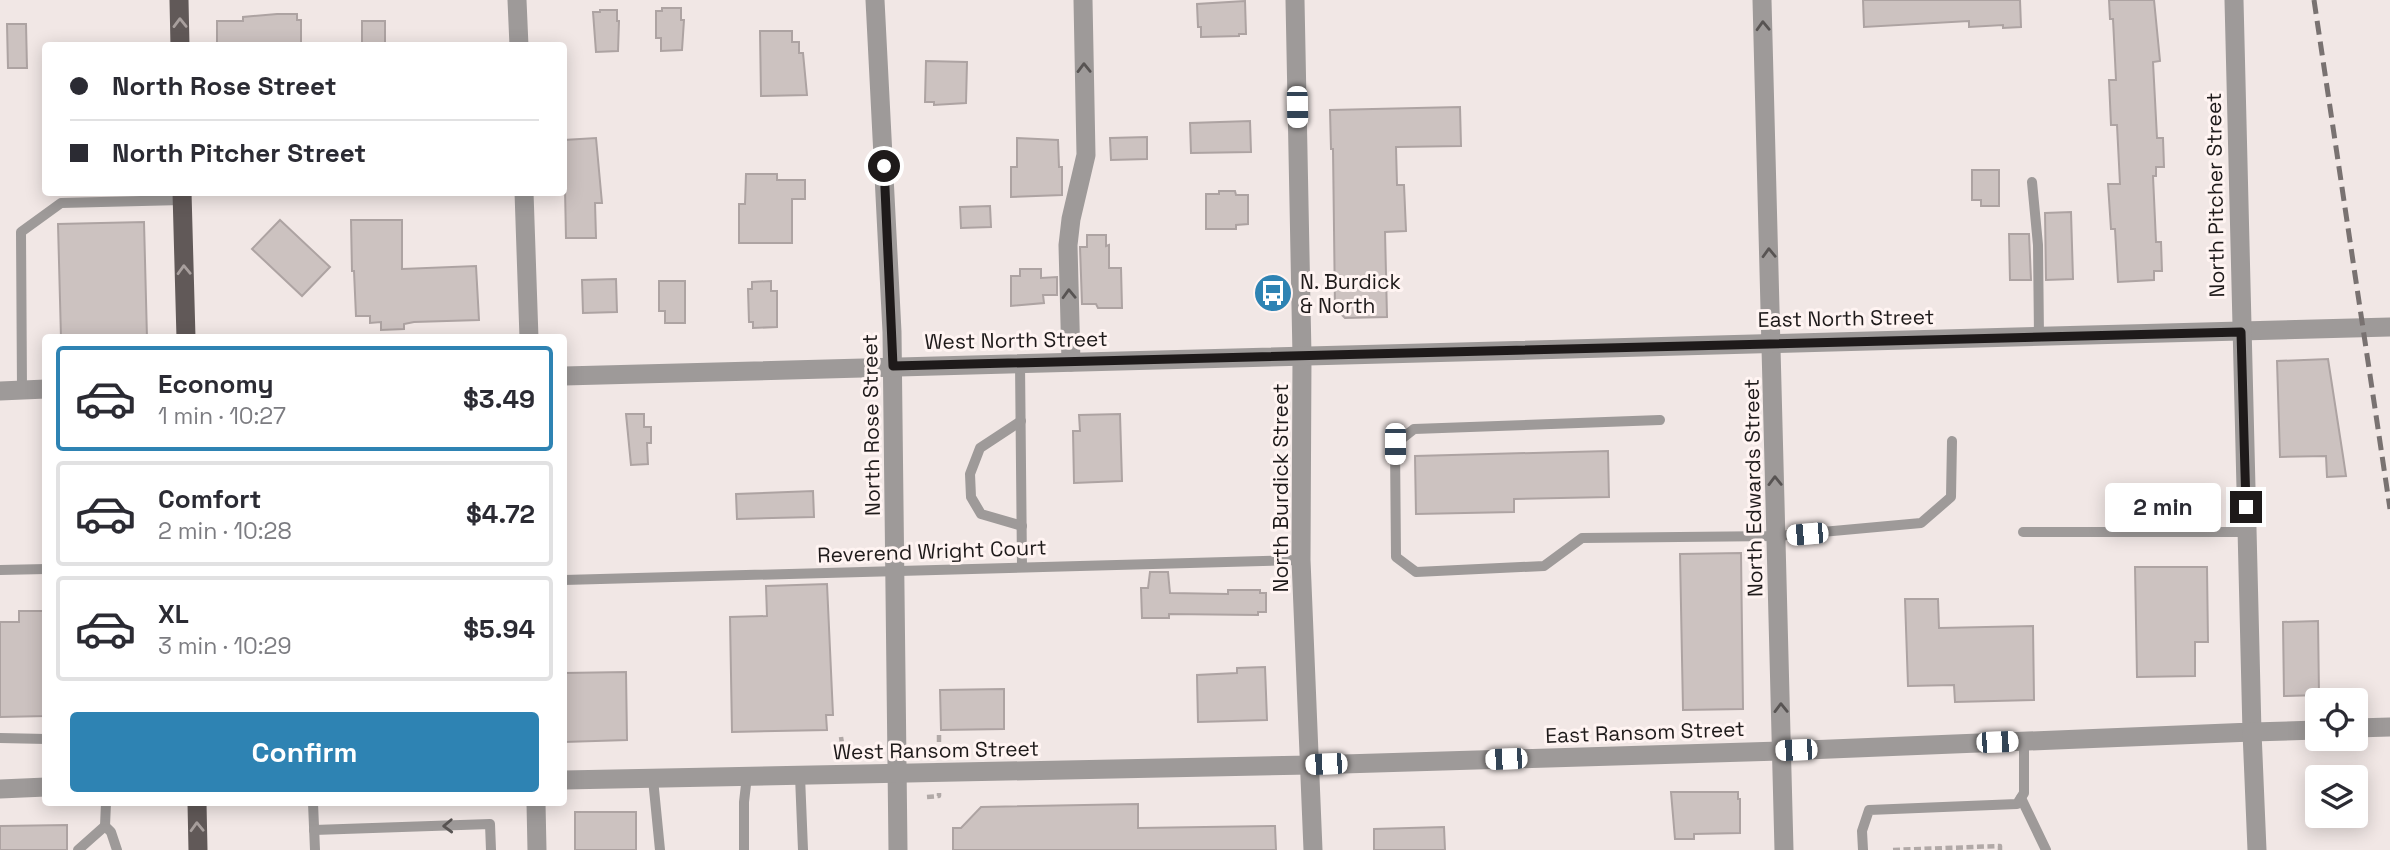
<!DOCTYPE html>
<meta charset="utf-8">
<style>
body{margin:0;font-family:"Space Grotesk",sans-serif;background:#f7f7f7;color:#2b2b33;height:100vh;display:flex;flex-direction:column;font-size:26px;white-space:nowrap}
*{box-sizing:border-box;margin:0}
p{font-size:23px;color:#7c7c81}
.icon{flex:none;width:38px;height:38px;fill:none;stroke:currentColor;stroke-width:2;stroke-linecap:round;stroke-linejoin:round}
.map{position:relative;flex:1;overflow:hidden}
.sheet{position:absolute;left:42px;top:334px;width:525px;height:472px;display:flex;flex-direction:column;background:#fff;border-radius:7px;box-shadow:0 4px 18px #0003}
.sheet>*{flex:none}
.top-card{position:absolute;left:42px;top:42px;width:525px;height:154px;border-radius:7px;box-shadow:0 4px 18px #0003;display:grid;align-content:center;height:154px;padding:0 28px;background:#fff}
.fabs{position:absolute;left:2305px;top:688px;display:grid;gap:14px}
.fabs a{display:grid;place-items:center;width:63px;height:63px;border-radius:7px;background:#fff;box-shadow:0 4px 18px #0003;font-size:35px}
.end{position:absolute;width:32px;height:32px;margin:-16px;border:9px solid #1e1a1a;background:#fff;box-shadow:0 0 0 4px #fff}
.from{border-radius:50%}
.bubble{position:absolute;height:49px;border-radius:7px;background:#fff;box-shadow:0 4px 18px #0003;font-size:23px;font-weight:700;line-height:49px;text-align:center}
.car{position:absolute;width:21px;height:42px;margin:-21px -10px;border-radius:9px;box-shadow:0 0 5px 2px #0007;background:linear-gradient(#fff 24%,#345 0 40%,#fff 0 76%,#345 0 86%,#fff 0)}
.top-card b{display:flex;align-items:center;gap:24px;height:66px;font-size:26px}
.top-card b+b{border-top:2px solid #e1e1e2}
.top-card i{width:18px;height:18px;background:#2b2b33}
ul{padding:12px 0 0;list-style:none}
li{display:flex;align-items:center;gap:21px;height:105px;margin:0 14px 10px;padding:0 14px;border:4px solid #e1e1e2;border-radius:7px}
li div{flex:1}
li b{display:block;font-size:26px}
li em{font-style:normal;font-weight:700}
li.active{border-color:#2e83b3}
li>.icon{width:63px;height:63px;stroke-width:1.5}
.primary-button{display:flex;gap:14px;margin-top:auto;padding:14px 28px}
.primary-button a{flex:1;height:80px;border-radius:7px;background:#2e83b3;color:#fff;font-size:28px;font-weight:700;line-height:80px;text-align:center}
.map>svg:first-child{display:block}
.building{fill:#ccc2c0;stroke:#ada3a2;stroke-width:2}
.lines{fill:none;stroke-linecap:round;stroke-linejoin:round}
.path{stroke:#b1a9a7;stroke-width:4.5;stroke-dasharray:7 3.5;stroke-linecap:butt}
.service{stroke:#9e9a99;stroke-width:10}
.minor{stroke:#9e9a99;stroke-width:19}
.tertiary{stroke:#9e9a99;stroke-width:19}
.primary{stroke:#615958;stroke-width:19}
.rail{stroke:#797271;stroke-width:5;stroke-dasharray:14 7;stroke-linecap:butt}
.oneway{stroke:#a89f9d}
.oneway2{stroke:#585453}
.route{stroke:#1e1a1a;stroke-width:9}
.labels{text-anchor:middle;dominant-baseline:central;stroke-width:6;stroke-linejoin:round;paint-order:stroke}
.street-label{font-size:21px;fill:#1e1a1a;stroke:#fff4f2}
.poi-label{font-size:21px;fill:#1e1a1a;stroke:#fff4f2;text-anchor:start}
</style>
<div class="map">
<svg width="2390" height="850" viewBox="0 0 2390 850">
<rect width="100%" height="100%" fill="#f1e7e5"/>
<!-- building -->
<g class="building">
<polygon points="1863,0 2020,0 2021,27 2003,28 2003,25 1969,27 1969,21 1864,27"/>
<polygon points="2109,0 2154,0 2160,61 2153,62 2157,138 2163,138 2164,167 2156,167 2156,176 2153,176 2156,242 2161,242 2162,271 2154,271 2154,280 2118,282 2115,229 2111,229 2108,184 2120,184 2117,125 2111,125 2109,80 2116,80 2113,19 2110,19"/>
<polygon points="1245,1 1246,34 1239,34 1239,36 1201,37 1201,27 1198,27 1197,4"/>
<polygon points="662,8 681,8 681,20 684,20 682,50 661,51 661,38 656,38 656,11 662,11"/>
<polygon points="600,10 617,10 617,21 619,21 618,51 596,52 593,12 600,12"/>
<polygon points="277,14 297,14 297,20 301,20 301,46 217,44 217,21 243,21 243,17"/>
<rect x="362" y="21" width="23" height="25"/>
<polygon points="7,24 26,24 27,68 8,68"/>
<polygon points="760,31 792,31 792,42 799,42 799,53 803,53 807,95 761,96"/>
<polygon points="926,61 967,62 966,103 934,105 934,102 925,102"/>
<polygon points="1460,107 1461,146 1396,147 1397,185 1404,185 1406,231 1385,232 1387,317 1345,318 1335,308 1333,149 1331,149 1330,110"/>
<polygon points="1250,121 1251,152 1191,153 1190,123"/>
<polygon points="1147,137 1147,159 1111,160 1110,138"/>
<polygon points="596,138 602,203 595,203 596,238 566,238 564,140"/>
<polygon points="1017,138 1058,140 1059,167 1062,167 1062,195 1011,197 1011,167 1017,167"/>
<polygon points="1972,170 1999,170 1999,206 1981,206 1981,200 1972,200"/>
<polygon points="746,174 777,174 777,180 805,180 805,199 792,199 792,243 739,243 739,204 745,204"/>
<polygon points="1219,191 1235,191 1236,195 1248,195 1248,224 1236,225 1236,229 1206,229 1206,194 1219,194"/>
<polygon points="990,206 991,227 961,228 960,207"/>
<polygon points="2071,212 2073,279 2046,280 2045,213"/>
<polygon points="280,220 330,267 302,296 252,249"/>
<polygon points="351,220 402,220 402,269 476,266 479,320 414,322 404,324 404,329 381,330 381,322 370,323 370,316 356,316 354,271 352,271"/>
<polygon points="144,222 147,338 61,338 58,224"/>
<polygon points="2009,234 2029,234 2031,280 2010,280"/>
<polygon points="1087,235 1106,235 1106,246 1109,245 1109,268 1121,268 1122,308 1098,308 1096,304 1082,304 1080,247 1087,247"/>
<polygon points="1020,269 1041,269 1041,278 1057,277 1057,295 1043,295 1044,303 1011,306 1011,276 1020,276"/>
<polygon points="616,279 617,312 583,313 582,280"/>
<polygon points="659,281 685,281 685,323 665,323 665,311 659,311"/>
<polygon points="771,281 771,291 777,291 777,327 753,328 753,322 749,322 748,289 752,289 752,282"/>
<polygon points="2328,359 2343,456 2346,476 2327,477 2326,456 2280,457 2277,361"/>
<polygon points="626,414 644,414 644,427 651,427 651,443 647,443 648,464 631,465"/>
<polygon points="1120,414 1122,481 1074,483 1073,431 1080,431 1079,415"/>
<polygon points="1608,451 1609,497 1514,499 1514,512 1416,514 1415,456"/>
<polygon points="813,491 814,517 737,519 736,494"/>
<polygon points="1741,553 1743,709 1683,710 1680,554"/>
<polygon points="2135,567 2207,567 2208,642 2195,642 2195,676 2137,677"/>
<polygon points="1150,572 1168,572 1170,593 1228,594 1228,590 1260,590 1260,593 1266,593 1266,612 1258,612 1258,615 1169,614 1169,618 1142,618 1141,588 1148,588"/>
<polygon points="827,584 833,715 826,715 827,730 732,732 730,617 767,616 766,586"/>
<polygon points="1905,599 1938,599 1939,628 2033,626 2034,700 1955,702 1954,685 1908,686"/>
<polygon points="19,611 46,611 46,716 0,717 0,622 19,622"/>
<polygon points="2318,621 2319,695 2284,696 2283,622"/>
<polygon points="1265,667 1267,720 1198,722 1197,675 1237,673 1237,668"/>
<polygon points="626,672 627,740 564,742 564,673"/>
<polygon points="1004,689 1004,729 941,730 940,690"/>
<polygon points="1671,792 1738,792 1738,799 1740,799 1740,833 1694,834 1694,839 1675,839"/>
<polygon points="1138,804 1138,828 1275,826 1276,850 953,850 953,828 961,828 981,807"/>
<rect x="575" y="812" width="61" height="38"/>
<polygon points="67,825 67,850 0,850 0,826"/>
<polygon points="1444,827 1445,850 1374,850 1374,829"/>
</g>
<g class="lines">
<!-- path -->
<g class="path">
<polyline points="939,735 939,745"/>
<polyline points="841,737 843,750"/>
<polyline points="927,797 939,796 939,793"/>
<polyline points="1893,850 2000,846 2000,850"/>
</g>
<!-- service -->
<g class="service">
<polyline points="2032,182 2038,245 2039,337"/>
<polyline points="1020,363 1022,567"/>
<polyline points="22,390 21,232 61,203 182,200"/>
<polyline points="1660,420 1414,429 1395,444 1396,557 1416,572 1544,566 1582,538 1777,536 1921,523 1951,497 1952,441"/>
<polyline points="1021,421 980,448 970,474 971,497 981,514 1022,526"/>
<polyline points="2023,532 2246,532"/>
<polyline points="0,570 46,569"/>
<polyline points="564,580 1301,560"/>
<polyline points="0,738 46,739"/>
<polyline points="800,776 803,850"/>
<polyline points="653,779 660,850"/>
<polyline points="2021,798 2046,850"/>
<polyline points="106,803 105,826 111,832 117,850"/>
<polyline points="313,803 315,850"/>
<polyline points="314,830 490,824 491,850"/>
<polyline points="78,850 105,826"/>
<polyline points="744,850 744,802 747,776"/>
<polyline points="1863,850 1862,831 1869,810 2017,804 2024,793 2024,741"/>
</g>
<!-- minor -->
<g class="minor">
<polyline points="517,0 519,46"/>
<polyline points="875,0 892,332 898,850"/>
<polyline points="1295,0 1302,356 1301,560 1313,850"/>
<polyline points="1762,0 1784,850"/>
<polyline points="524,192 529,338"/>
<polyline points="1071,362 1068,245 1071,219 1086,155 1083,0"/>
<polyline points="564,376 2390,327"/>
<polyline points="564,780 1310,765 1782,751 2252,732 2234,0"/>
<polyline points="0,789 46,787"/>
<polyline points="536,803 537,850"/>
</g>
<!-- tertiary -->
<g class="tertiary">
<polyline points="0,391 46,389"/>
<polyline points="2356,728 2390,727"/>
<polyline points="2257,850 2252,732 2317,730"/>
</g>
<!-- primary -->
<g class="primary">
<polyline points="179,0 180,46"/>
<polyline points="182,192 186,338"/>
<polyline points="197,803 198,850"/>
</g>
<!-- rail -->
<polyline class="rail" points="2314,0 2390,509"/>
</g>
<!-- one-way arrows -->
<defs><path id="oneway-chevron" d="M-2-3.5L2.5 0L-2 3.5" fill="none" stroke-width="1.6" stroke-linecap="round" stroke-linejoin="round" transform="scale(1.75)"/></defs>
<g class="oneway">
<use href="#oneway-chevron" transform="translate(180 23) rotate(-91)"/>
<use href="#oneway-chevron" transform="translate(184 270) rotate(-92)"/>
<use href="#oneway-chevron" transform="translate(197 827) rotate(-92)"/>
</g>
<g class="oneway2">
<use href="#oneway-chevron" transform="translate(1763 26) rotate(-92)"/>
<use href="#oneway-chevron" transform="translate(1084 68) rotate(-91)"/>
<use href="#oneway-chevron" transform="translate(1769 253) rotate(-92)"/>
<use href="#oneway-chevron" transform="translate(1069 294) rotate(-92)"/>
<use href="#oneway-chevron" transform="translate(1775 481) rotate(-91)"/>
<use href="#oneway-chevron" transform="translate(1781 708) rotate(-91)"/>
<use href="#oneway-chevron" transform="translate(448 826) rotate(178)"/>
</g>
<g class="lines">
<!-- route -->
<polyline class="route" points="884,166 893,366 2241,332 2246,507"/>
</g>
<!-- icons -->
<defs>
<symbol id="bus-disc" viewBox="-11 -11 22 22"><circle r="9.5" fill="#2e83b3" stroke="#fff4f2"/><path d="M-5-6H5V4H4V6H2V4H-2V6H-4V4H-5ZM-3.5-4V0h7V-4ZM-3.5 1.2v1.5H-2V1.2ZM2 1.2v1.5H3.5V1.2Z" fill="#fff"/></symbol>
</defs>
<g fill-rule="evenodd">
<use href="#bus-disc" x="1251" y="271" width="44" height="44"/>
</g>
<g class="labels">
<!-- street labels -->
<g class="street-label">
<text transform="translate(2215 195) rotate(-91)">North Pitcher Street</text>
<text transform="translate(1846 318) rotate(-1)">East North Street</text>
<text transform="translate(1016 340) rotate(-1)">West North Street</text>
<text transform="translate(871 425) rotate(-91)">North Rose Street</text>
<text transform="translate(1280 488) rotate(-90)">North Burdick Street</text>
<text transform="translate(1753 488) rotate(-91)">North Edwards Street</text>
<text transform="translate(932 551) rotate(-2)">Reverend Wright Court</text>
<text transform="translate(1645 732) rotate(-2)">East Ransom Street</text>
<text transform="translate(936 750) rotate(-1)">West Ransom Street</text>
</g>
<!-- poi labels -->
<g class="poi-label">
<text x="1300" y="281">N. Burdick<tspan x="1300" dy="24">&amp; North</tspan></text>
</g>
</g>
</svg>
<div class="fabs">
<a><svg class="icon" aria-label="locate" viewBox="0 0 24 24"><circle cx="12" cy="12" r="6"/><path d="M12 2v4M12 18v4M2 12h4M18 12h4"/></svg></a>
<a><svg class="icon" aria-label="layers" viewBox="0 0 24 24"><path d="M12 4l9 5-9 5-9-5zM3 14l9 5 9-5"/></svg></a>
</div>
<i class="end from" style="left:884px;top:166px"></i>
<i class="end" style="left:2246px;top:507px"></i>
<div class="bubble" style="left:2105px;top:483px;width:116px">2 min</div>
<i class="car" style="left:1297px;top:107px;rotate:179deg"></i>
<i class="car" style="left:1395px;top:444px;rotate:180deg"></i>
<i class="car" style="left:1807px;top:534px;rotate:265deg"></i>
<i class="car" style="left:1997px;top:742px;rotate:88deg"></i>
<i class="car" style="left:1796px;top:750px;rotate:268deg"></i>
<i class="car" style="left:1506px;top:759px;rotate:268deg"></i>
<i class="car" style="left:1326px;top:764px;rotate:268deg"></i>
<div class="top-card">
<b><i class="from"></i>North Rose Street</b>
<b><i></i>North Pitcher Street</b>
</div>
<section class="sheet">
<ul>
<li class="active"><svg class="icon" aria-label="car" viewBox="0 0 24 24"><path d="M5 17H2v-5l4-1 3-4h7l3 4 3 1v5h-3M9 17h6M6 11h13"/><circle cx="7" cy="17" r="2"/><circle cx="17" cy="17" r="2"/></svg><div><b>Economy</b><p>1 min · 10:27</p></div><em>$3.49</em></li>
<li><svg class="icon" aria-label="car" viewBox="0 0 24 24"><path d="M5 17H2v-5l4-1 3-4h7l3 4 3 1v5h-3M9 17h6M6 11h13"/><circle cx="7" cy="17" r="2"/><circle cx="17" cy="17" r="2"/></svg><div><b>Comfort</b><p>2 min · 10:28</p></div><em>$4.72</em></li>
<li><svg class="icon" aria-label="car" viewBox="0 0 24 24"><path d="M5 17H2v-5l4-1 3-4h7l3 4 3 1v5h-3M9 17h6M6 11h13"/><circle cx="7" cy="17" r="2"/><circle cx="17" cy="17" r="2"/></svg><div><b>XL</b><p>3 min · 10:29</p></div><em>$5.94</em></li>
</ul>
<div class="primary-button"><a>Confirm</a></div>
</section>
</div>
